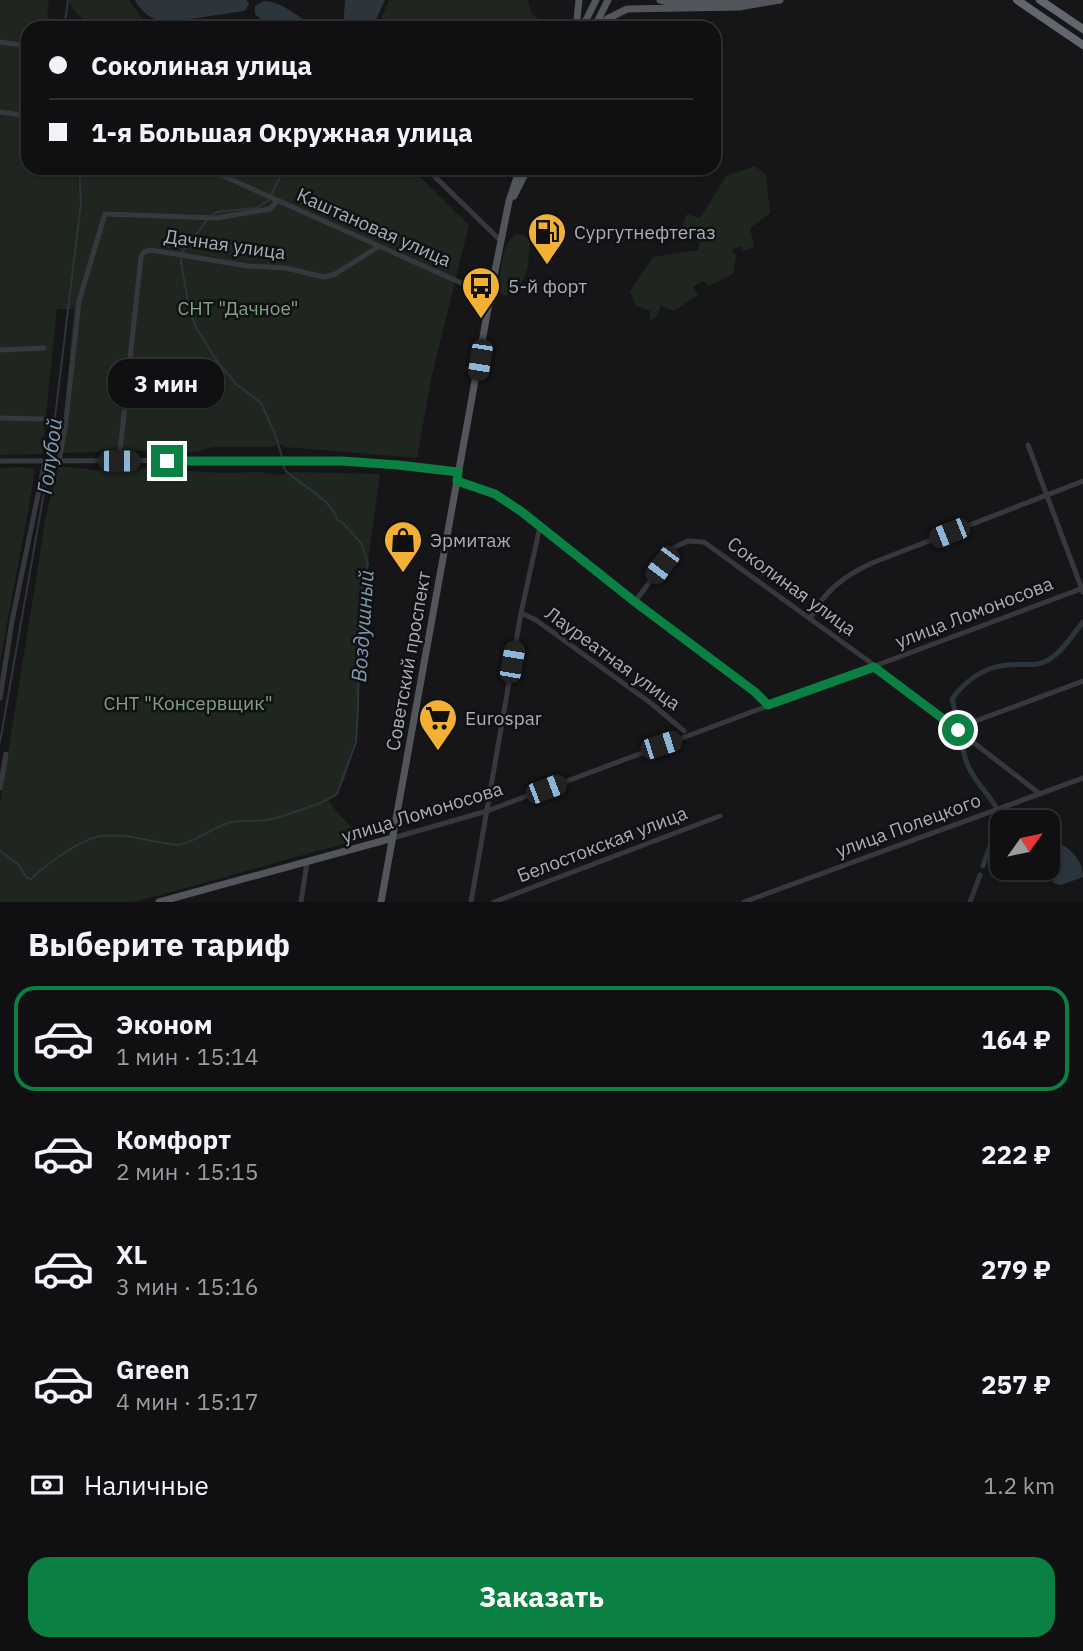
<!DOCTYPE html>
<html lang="ru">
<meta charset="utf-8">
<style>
body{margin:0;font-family:"IBM Plex Sans",sans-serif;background:#19191b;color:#f1f3f6;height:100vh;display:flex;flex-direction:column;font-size:26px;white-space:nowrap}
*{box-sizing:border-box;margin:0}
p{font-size:23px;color:#9c9d9f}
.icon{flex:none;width:38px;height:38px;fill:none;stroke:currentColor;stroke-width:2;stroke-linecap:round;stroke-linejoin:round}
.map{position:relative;height:902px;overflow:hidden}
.drawer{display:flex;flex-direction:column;background:#101012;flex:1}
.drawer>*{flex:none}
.guide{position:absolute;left:21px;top:21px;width:700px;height:154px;border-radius:21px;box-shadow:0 2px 5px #0004,0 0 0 2px #303032;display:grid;align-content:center;height:154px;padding:0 28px;background:#101012}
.needle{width:46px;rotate:57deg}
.buttons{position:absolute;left:990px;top:810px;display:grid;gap:14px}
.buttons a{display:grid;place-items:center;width:70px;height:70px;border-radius:14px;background:#101012;box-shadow:0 2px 5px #0004,0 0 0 2px #303032;font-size:35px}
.end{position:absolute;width:32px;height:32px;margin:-16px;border:9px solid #0b8043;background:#fff;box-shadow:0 0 0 4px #fff}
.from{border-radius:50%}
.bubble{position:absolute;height:49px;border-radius:21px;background:#101012;box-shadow:0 2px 5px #0004,0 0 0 2px #303032;font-size:23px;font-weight:800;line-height:49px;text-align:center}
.car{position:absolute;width:21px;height:42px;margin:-21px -10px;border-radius:9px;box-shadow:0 0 5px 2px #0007;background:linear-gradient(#222 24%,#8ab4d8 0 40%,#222 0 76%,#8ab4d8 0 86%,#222 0)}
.guide b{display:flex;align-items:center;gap:24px;height:66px;font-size:26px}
.guide b+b{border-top:2px solid #303032}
.guide i{width:18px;height:18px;background:#f1f3f6}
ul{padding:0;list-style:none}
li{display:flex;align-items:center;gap:21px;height:105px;margin:0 14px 10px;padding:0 14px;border:4px solid transparent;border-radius:21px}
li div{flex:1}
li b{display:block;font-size:26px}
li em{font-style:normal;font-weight:800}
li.on{border-color:#0b8043}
li>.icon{width:63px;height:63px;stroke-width:1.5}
h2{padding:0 28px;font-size:32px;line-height:84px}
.pay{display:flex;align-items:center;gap:18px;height:77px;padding:0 28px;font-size:26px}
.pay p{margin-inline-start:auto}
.cta{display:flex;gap:14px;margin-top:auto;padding:14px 28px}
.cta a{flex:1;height:80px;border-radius:21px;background:#0b8043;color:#fff;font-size:28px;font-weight:800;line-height:80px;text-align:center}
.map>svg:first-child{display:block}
.green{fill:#1e261f}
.water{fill:#2c353c}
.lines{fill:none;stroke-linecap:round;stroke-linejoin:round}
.stream{stroke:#2c353c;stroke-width:2}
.canal{stroke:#2c353c;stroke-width:5}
.minor{stroke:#37383d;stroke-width:5}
.major{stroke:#53555c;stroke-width:7}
.highway{stroke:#63666e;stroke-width:8}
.route{stroke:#0b8043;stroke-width:9}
.labels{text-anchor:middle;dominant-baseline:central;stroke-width:5;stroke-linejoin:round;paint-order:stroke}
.street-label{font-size:19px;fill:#a8adb8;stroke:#111113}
.poi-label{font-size:19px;fill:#a8adb8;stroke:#111113;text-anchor:start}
.park-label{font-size:19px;fill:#7fa381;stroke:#111113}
.water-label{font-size:21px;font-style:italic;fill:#7f9bb3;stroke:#111113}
</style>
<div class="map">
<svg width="1083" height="902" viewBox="0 0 1083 902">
<rect width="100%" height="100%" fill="#161618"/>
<!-- green -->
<g class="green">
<path d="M0 0H49L47 18 59 20 62 28H28V168H75L79 186V168H411L469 225 432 375 417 458 284 447 280 444 271 447H212C198 454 174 453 161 448L157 451H120L116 449 111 452 61 453 74 309H57L42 454 0 455Z"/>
<polygon points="68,0 129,0 143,20 138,28 121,28 108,20 86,21 74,11"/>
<polygon points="389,0 528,0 531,13 544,23 543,28 377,28"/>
<polygon points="755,166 766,175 770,213 750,228 754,247 744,251 740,246 732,250 736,256 733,274 709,286 703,281 693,287 698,295 674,311 661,306 656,318 650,321 650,311 636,306 630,291 653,257 698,250 701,235 689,234 678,229 683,224 687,214 700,218 726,176"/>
<path d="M516 234 525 236 530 241C527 268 531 280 506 296L501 294 498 288C501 271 501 243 516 234Z"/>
<path d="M58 466 95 470 134 468 225 473 260 472 280 475 295 472 380 474 363 597 357 730 345 778 337 793 329 800C337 816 352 824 361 839L135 902H0V804L46 516Z"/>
<path d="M21 467 35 469C25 534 11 598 0 663V468Z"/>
</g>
<!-- water -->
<g class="water">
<path d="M135 0H246L249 3 246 10 239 12C220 14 171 24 155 19 148 17 138 7 135 0Z"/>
<polygon points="345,0 385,0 372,28 343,28"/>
<path d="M264 1C282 1 300 18 315 28H270L255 14V6Z"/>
<path d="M1048 835C1065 846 1083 856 1083 877L1061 885 1053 883C1055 875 1054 870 1048 864Z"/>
</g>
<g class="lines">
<!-- stream -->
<g class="stream">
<polyline points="67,28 65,22 68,0"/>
<polyline points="271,195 285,168"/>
<polyline points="212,216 216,212 257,208 269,200"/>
<polyline points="208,219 182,252 181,263 190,312 197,329 215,358 236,384 261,403 275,434 282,457"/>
<polyline points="50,459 81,202 79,168"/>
<polyline points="0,742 49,464"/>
<path d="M0 851 19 865 27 878 31 879C45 865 82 838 102 836 127 833 154 843 179 845 197 841 210 829 228 823 240 819 254 822 266 820 280 818 327 802 337 794L356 742 358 711 359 631 368 563 361 543 342 522 338 521C332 499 300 485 285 470L283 463"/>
</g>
<!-- canal -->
<g class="canal">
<path d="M959 728 952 699C965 681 984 667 1007 665 1022 663 1037 668 1050 659 1063 651 1073 634 1083 622"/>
<path d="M960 735C962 743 963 750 965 757 969 775 987 792 996 807"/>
<polyline points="983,866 996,829 997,814"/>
<polyline points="970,902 980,875"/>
</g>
<!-- minor -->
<g class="minor">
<polyline points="0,42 28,46"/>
<polyline points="0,112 28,116"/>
<polyline points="206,168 490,296"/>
<polyline points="426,168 501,241"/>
<polyline points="0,350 44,348"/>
<polyline points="0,418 42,419"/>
<polyline points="1028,445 1083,592"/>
<polyline points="0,461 305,460 398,465 458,473"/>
<polyline points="59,461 65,429 79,301 105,214 216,218 270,209 277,201"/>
<polyline points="119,461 141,257 144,252 151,250 247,266 286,268 324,277 335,274 378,247"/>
<polyline points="457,481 495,494 522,512 635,602 755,692 768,705"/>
<polyline points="635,602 675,547 688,541 704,542 867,660 1040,794"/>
<polyline points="521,613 536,620 652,704 684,731"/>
<path d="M810 619C824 591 844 576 872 563L1083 481"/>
<polyline points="0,698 12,621 45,461"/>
<polyline points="958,730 973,722 1083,681"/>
<polyline points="0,788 6,754"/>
<polyline points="393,838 487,811 1083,588"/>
<polyline points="301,902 307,862"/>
<polyline points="471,902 521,613 540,526"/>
<polyline points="494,902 720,816"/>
<polyline points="744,902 1083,778"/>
</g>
<!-- major -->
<g class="major">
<polyline points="660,0 669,2 762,0"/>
<polyline points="576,28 579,0"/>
<polyline points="582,28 596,0"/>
<polyline points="594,28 608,0"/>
<polyline points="599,28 607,19 627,9 739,7 780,0"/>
<polyline points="514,196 528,168"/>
<polyline points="159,902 393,838"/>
<polyline points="381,902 493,281 509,201 520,168"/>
</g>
<!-- highway -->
<g class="highway">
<polyline points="1017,0 1083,45"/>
<polyline points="1040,0 1083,29"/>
</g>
</g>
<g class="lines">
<!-- route -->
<polyline class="route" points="167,461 342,461 398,465 458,472 457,481 495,494 522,512 635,602 755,692 768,705 874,667 958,730"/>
</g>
<!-- icons -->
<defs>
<symbol id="fuel-pin" viewBox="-11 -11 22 30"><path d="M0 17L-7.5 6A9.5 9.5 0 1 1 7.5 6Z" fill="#f2b134" stroke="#111113"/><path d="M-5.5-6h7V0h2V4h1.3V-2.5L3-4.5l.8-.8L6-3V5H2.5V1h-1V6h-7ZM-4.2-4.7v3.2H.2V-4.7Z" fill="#111"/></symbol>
<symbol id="bus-pin" viewBox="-11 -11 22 30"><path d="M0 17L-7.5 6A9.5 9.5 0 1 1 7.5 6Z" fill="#f2b134" stroke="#111113"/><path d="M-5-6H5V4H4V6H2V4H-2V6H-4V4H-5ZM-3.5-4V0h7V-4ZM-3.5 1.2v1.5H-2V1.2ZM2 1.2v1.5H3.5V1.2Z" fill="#111"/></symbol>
<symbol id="shop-pin" viewBox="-11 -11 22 30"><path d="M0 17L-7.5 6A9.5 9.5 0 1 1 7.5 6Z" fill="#f2b134" stroke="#111113"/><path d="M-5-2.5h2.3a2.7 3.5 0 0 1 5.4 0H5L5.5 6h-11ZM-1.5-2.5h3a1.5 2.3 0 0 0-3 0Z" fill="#111"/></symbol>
<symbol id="supermarket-pin" viewBox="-11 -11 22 30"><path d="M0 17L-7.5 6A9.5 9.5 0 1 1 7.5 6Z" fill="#f2b134" stroke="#111113"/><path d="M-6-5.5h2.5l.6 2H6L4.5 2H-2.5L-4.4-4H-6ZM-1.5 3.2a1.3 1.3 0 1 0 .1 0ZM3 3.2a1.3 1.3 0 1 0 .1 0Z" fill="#111"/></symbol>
</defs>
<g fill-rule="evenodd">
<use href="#fuel-pin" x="525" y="210" width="44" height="60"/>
<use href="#bus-pin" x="459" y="264" width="44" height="60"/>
<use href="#shop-pin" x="381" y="518" width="44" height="60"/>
<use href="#supermarket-pin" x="416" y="696" width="44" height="60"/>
</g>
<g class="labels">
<!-- street labels -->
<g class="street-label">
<text transform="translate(374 227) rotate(24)">Каштановая улица</text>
<text transform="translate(225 244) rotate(8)">Дачная улица</text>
<text transform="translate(792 586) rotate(36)">Соколиная улица</text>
<text transform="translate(974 612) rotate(-21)">улица Ломоносова</text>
<text transform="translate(613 658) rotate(36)">Лауреатная улица</text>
<text transform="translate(408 661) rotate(-80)">Советский проспект</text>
<text transform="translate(422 812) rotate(-17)">улица Ломоносова</text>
<text transform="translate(908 825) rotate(-20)">улица Полецкого</text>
<text transform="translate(602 844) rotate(-21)">Белостокская улица</text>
</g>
<!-- poi labels -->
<g class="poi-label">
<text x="574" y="232">Сургутнефтегаз</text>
<text x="508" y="286">5-й форт</text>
<text x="430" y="540">Эрмитаж</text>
<text x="465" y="718">Eurospar</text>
</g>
<!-- park labels -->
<g class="park-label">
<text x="238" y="308">СНТ "Дачное"</text>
<text x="188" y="703">СНТ "Консервщик"</text>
</g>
<!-- water labels -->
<g class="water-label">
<text transform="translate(49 456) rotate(-82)">Голубой</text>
<text transform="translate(362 626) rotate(-86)">Воздушный</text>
</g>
</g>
</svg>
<div class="buttons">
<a><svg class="needle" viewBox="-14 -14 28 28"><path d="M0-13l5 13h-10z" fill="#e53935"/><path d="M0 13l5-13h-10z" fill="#9c9d9f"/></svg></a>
</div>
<i class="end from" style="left:958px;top:730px"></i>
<i class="end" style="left:167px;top:461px"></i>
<div class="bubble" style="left:108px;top:359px;width:116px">3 мин</div>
<i class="car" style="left:480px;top:360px;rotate:189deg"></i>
<i class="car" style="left:119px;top:461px;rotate:90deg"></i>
<i class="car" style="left:949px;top:533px;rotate:248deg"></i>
<i class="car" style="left:662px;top:565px;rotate:217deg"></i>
<i class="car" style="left:512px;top:662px;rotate:10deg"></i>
<i class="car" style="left:661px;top:745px;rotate:72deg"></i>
<i class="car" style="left:546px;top:789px;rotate:69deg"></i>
<div class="guide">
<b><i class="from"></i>Соколиная улица</b>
<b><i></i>1-я Большая Окружная улица</b>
</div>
</div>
<section class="drawer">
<h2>Выберите тариф</h2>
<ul>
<li class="on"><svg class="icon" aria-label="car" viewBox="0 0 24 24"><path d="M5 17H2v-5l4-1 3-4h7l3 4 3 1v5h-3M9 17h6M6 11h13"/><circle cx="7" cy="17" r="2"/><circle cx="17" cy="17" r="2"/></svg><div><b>Эконом</b><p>1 мин · 15:14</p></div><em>164 ₽</em></li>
<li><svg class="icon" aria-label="car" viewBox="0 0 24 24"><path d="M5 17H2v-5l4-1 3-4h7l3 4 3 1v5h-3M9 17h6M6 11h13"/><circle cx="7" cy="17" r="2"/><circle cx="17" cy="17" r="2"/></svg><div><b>Комфорт</b><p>2 мин · 15:15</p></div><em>222 ₽</em></li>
<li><svg class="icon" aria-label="car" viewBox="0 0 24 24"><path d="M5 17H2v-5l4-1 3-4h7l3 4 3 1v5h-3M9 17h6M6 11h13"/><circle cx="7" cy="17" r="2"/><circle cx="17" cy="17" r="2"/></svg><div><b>XL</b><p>3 мин · 15:16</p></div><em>279 ₽</em></li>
<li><svg class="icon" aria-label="car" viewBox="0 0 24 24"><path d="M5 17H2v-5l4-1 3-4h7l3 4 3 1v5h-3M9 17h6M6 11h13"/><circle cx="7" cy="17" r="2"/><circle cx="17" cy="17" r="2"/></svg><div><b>Green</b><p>4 мин · 15:17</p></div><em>257 ₽</em></li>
</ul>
<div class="pay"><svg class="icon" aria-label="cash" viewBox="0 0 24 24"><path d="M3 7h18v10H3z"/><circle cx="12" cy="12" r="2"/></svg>Наличные<p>1.2 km</p></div>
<div class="cta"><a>Заказать</a></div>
</section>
